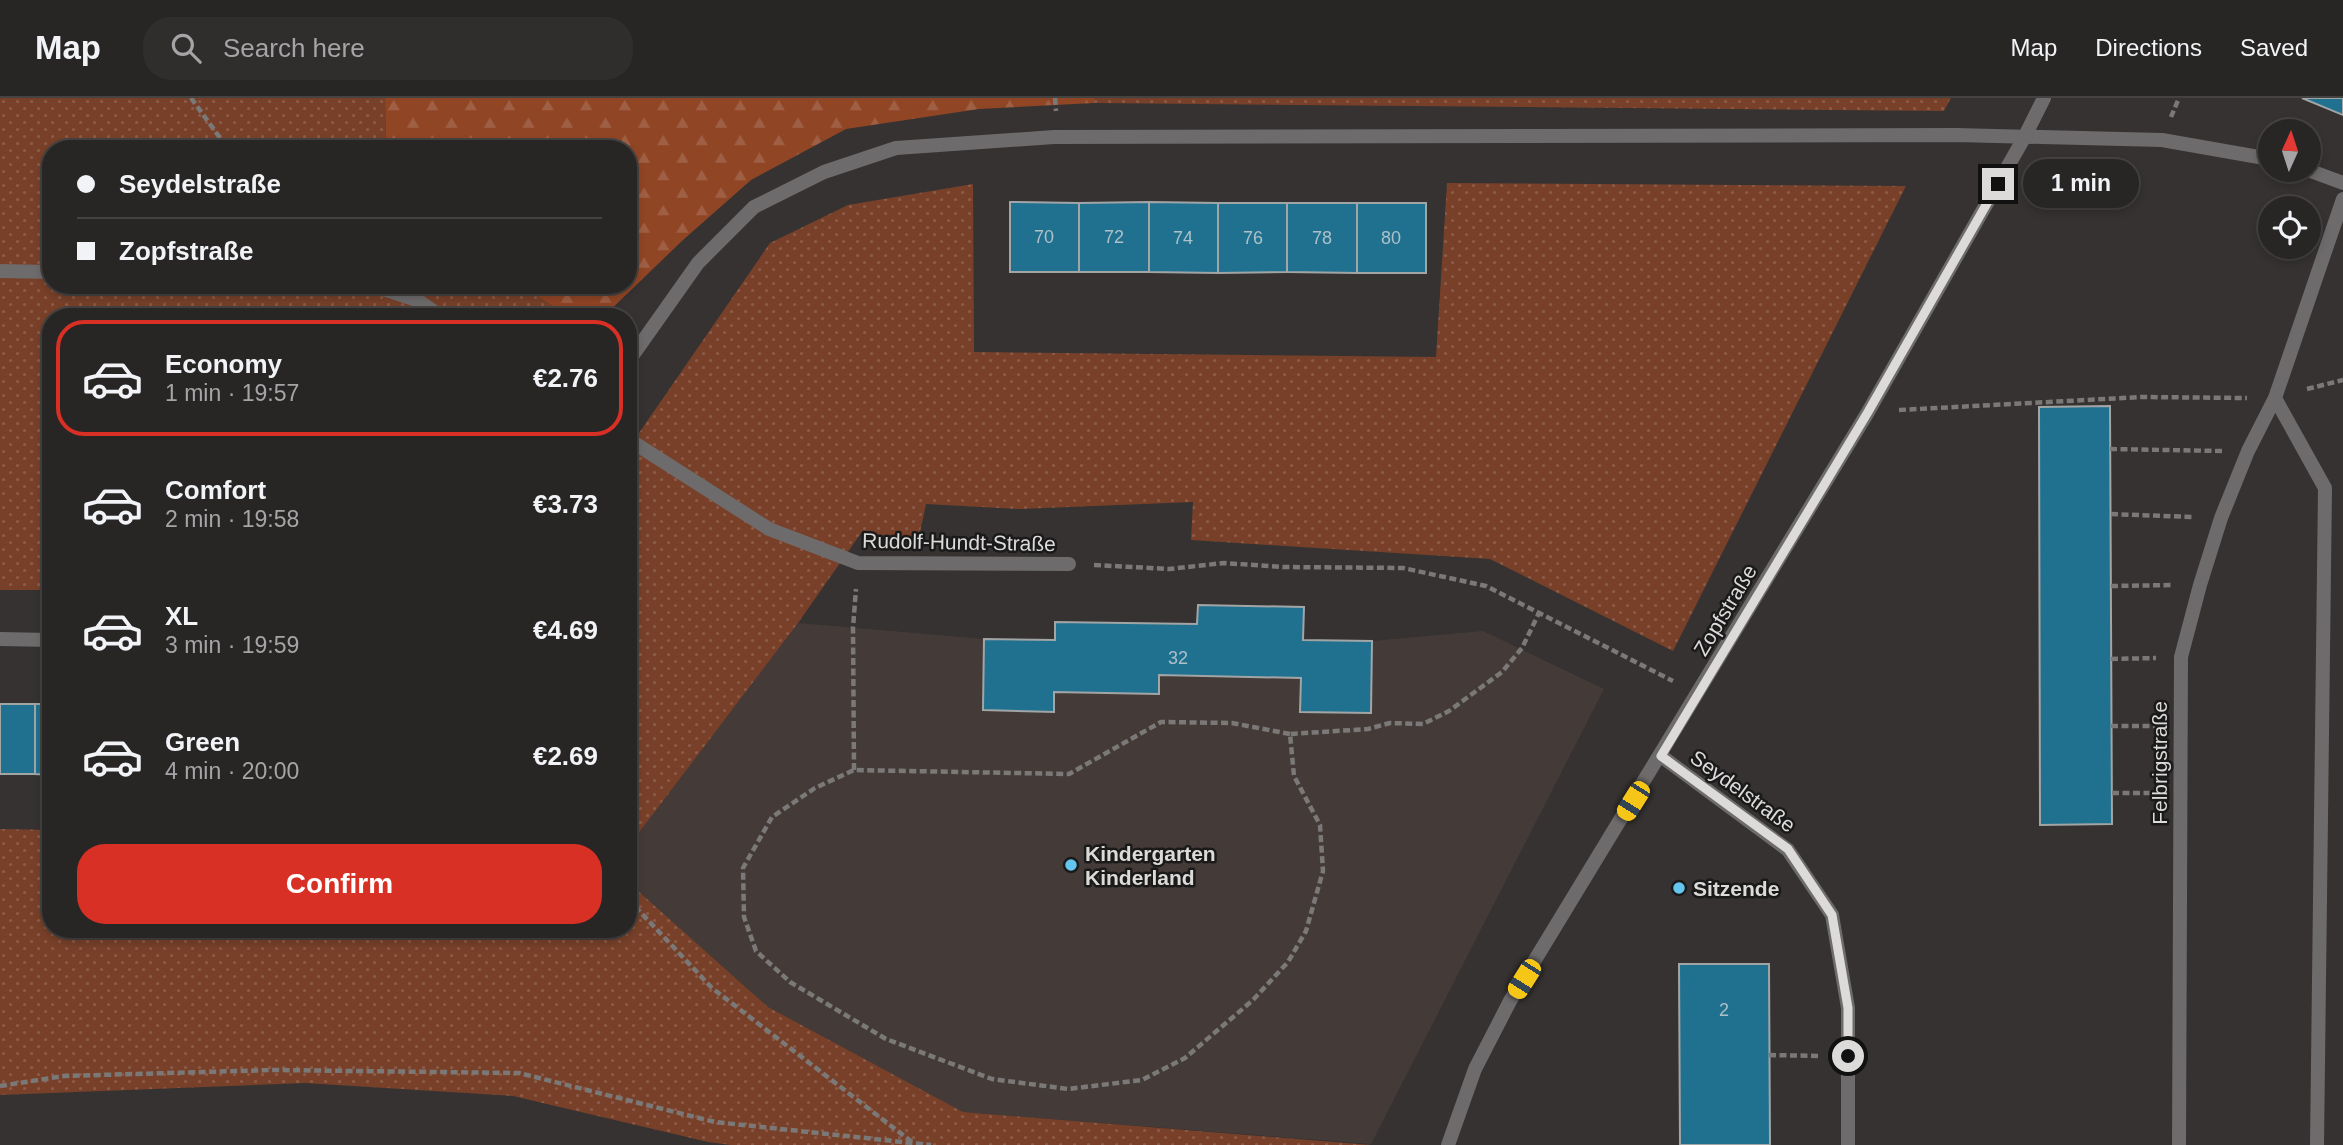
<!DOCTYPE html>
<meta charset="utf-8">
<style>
body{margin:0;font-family:Helvetica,sans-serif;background:#302e2d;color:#f1f3f6;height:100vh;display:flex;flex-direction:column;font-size:26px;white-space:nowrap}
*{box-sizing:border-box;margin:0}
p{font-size:23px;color:#a5a5a7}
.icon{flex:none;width:38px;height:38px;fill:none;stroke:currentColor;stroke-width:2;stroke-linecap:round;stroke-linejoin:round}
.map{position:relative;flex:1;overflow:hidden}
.sheet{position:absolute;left:42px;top:210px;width:595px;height:630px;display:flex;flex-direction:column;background:#282625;border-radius:28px;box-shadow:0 4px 10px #0003,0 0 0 2px #444342}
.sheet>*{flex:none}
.top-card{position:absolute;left:42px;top:42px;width:595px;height:154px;border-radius:28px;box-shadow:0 4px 10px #0003,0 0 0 2px #444342;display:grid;align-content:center;height:154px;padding:0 35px;background:#282625}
.needle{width:46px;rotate:3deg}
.controls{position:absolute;left:2258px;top:21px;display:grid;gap:14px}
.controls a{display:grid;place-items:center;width:63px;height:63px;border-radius:50%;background:#282625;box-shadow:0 4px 10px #0003,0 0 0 2px #444342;font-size:35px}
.end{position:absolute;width:32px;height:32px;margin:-16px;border:9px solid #dcdbda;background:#111;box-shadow:0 0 0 4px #111}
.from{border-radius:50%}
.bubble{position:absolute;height:49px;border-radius:24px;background:#282625;box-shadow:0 4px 10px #0003,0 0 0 2px #444342;font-size:23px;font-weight:700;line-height:49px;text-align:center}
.car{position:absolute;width:21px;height:42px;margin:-21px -10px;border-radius:9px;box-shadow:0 0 5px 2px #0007;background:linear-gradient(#f5c518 24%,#345 0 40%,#f5c518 0 76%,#345 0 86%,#f5c518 0)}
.top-card b{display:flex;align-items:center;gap:24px;height:66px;font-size:26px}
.top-card b+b{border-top:2px solid #444342}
.top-card i{width:18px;height:18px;background:#f1f3f6}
ul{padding:12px 0 0;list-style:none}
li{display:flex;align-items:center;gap:21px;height:116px;margin:0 14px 10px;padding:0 21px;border:4px solid transparent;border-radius:28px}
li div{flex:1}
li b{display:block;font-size:26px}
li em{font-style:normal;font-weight:700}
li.on{border-color:#d93025}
li>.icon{width:63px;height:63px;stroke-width:1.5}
.primary-button{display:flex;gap:14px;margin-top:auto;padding:14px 35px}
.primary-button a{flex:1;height:80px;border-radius:28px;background:#d93025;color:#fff;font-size:28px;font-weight:700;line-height:80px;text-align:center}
header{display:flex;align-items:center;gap:42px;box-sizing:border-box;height:98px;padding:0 35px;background:#282625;border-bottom:2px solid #444342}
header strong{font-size:33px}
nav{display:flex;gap:38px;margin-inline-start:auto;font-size:24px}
.search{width:490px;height:63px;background:#302e2d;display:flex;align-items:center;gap:18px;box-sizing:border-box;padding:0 24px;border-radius:28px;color:#a5a5a7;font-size:26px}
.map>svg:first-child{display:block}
.built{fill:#443b38}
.grass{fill:url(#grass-dots)}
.forest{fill:url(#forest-firs)}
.building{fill:#207190;stroke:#a2a5a6;stroke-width:2}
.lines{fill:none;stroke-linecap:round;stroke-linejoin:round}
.path{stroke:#7b7978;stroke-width:4.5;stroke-dasharray:7 3.5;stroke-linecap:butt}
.service{stroke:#6d6b6b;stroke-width:14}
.minor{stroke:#6d6b6b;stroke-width:14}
.route{stroke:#dcdbda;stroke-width:9}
.poi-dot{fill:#64c5ee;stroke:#1b1a1a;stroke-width:2.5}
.labels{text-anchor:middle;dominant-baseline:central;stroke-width:5;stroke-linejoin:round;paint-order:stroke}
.number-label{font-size:18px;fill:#adc0c8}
.street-label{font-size:21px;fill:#dcdbda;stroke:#1b1a1a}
.poi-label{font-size:21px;font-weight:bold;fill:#dcdbda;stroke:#1b1a1a;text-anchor:start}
</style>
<header>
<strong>Map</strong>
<div class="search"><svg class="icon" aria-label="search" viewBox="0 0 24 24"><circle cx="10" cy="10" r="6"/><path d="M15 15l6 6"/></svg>Search here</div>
<nav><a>Map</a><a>Directions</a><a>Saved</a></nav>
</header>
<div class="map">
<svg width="2343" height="1047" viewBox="0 0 2343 1047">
<defs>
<pattern id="grass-dots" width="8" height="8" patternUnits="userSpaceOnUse" patternTransform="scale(1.75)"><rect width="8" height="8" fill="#784029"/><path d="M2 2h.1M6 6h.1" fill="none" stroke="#8b5b47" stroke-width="1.8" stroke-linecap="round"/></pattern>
<pattern id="forest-firs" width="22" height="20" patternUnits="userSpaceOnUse" patternTransform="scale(1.75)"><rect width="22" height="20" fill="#904525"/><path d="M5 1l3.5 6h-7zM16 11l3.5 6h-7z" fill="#9f5f44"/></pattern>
</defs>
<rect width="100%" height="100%" fill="#353231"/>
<!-- built -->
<polygon class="built" points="1198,507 1304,509 1303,542 1372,543 1483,533 1604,591 1371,1046 963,1014 768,909 628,784 628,749 798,525 984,541 1054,542 1055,524 1197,526"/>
<!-- grass -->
<g class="grass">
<polygon points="0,0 385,0 386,51 51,51 51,187 520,187 569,219 51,219 51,492 0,492"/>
<polygon points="1094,0 1951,0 1944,13 1094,5"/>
<polygon points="1447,85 1906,88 1673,553 1490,461 1191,442 1193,404 1020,411 926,406 918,444 861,435 798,525 628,749 628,351 770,145 848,107 973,86 974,254 1436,259"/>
<polygon points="0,731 51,732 51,831 628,831 628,784 768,909 963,1014 1371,1047 731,1047 708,1044 513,998 305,985 0,997"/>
</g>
<!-- forest -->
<polygon class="forest" points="385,0 1094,0 1094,5 979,11 846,31 751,82 683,142 603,219 569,219 520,187 628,187 628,51 386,51"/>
<!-- building -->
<g class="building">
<polygon points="2302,0 2343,0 2343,17"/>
<polygon points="1010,104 1079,105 1079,174 1010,174"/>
<polygon points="1149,104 1149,174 1079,174 1079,105"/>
<polygon points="1149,104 1218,105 1218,175 1149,174"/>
<polygon points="1218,105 1287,105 1287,174 1218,175"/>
<polygon points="1287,105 1357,105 1357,175 1287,174"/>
<rect x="1357" y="105" width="69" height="70"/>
<polygon points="2110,308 2112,726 2040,727 2039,309"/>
<polygon points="1198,507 1304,509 1303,542 1372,543 1371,615 1300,614 1301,580 1159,577 1159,596 1054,594 1054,614 983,612 984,541 1055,542 1055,524 1197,526"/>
<rect x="0" y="606" width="35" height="70"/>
<polygon points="35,606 51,606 51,677 35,676"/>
<polygon points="1679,866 1769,866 1770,1047 1680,1047"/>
</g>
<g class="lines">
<!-- path -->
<g class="path">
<polyline points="191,0 223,44 243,51"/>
<polyline points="1055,0 1056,13"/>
<polyline points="2171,19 2179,0"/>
<polyline points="2307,291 2343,282"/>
<polyline points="1899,312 2142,299 2247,300"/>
<polyline points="2110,351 2222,353"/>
<polyline points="2111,416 2194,419"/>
<polyline points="1094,467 1169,471 1224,465 1283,469 1403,470 1486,488 1673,583"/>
<polyline points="2111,488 2173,487"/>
<polyline points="2111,561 2156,560"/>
<polyline points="2111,628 2156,628"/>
<polyline points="1290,636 1232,625 1161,624 1069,676 854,672 815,690 772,719 743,770 744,819 756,853 790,884 886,941 992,981 1068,991 1142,982 1185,960 1253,902 1288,864 1306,833 1323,773 1320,727 1294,678 1290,636 1368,631 1390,625 1423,626 1449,613 1502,574 1522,550 1539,515"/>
<polyline points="854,672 853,530 856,491"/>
<polyline points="2112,695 2157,695"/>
<polyline points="628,801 712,890 912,1044"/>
<polyline points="1769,957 1821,958"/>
<polyline points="0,988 64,978 273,972 519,975 715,1024 931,1047"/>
</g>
<!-- service -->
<g class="service">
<polyline points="2275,300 2325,390 2317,1047"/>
<polyline points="628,341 769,431 858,465 1069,466"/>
</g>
<!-- minor -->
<g class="minor">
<polyline points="2308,72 2343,85"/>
<polyline points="0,173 51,174"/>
<polyline points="371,187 417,202 442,219"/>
<polyline points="628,264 698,165 754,109 824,74 896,50 1054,39 1956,37 2162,42 2270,61"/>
<polyline points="0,541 51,542"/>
<polyline points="1661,658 1788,752 1832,817 1848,910 1848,1047"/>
<polyline points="1448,1047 1475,971 1510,903 1868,314 2024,40 2044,0"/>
<polyline points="2179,1047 2181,559 2200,487 2221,420 2248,353 2275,300 2343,101"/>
</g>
</g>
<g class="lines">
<!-- route -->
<polyline class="route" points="1848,958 1848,910 1832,817 1788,751 1661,658 1868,314 1998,86"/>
</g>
<!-- markers -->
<g class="poi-dot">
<circle cx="1071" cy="767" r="7"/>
<circle cx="1679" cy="790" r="7"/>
</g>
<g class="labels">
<!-- number labels -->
<g class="number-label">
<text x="1044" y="139">70</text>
<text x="1114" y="139">72</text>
<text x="1183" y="140">74</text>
<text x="1253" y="140">76</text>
<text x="1322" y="140">78</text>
<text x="1391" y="140">80</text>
<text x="1178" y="560">32</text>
<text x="1724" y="912">2</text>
</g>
<!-- street labels -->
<g class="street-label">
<text transform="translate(959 444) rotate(1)">Rudolf-Hundt-Straße</text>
<text transform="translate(1725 512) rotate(-59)">Zopfstraße</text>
<text transform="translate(2159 665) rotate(-90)">Felbrigstraße</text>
<text transform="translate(1743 693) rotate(36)">Seydelstraße</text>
</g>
<!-- poi labels -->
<g class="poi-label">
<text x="1085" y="755">Kindergarten<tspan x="1085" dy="24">Kinderland</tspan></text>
<text x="1693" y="790">Sitzende</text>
</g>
</g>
</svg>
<div class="controls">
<a><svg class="needle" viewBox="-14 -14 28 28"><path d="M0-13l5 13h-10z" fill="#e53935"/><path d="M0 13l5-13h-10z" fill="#a5a5a7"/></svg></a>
<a><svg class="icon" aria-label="locate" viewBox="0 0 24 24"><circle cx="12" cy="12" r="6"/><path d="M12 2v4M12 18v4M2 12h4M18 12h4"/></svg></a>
</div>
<i class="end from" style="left:1848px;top:958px"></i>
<i class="end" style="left:1998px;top:86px"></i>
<div class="bubble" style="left:2023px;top:61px;width:116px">1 min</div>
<i class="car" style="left:1633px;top:703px;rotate:212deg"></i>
<i class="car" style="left:1524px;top:881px;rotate:212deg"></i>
<div class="top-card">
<b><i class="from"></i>Seydelstraße</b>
<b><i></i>Zopfstraße</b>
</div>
<section class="sheet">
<ul>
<li class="on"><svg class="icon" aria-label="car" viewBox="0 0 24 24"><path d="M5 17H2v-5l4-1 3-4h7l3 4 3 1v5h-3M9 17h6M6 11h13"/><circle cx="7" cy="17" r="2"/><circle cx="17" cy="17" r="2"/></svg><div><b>Economy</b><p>1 min · 19:57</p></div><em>€2.76</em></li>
<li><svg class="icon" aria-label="car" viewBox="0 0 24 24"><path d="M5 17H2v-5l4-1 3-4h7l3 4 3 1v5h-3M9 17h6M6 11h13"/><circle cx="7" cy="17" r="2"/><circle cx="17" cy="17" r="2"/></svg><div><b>Comfort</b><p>2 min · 19:58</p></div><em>€3.73</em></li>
<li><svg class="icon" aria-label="car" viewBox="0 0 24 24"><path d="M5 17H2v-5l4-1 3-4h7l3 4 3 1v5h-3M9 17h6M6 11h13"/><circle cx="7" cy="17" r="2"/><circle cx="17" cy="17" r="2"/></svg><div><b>XL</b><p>3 min · 19:59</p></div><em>€4.69</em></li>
<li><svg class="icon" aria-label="car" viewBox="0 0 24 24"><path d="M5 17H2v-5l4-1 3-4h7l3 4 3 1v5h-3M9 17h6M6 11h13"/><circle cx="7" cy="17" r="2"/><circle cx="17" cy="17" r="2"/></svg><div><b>Green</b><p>4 min · 20:00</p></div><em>€2.69</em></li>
</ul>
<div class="primary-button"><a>Confirm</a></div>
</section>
</div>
